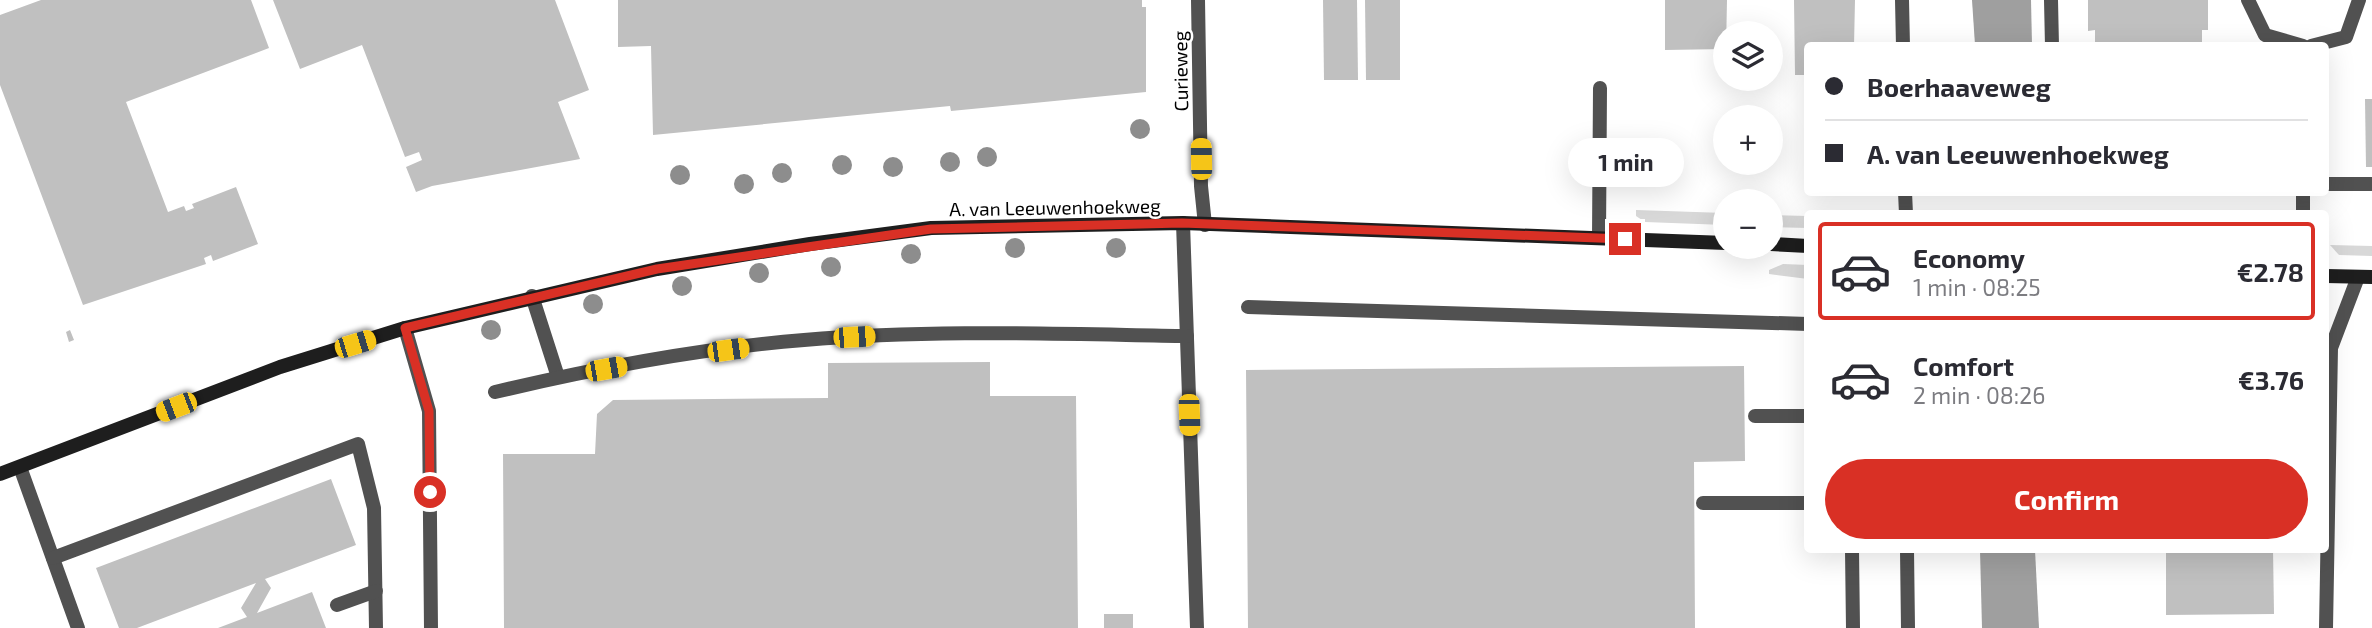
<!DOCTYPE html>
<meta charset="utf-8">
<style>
body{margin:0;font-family:"Exo 2",sans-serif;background:#f2f2f3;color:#2b2b33;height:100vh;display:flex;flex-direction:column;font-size:26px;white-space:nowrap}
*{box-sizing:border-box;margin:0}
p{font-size:23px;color:#7c7c81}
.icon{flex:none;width:38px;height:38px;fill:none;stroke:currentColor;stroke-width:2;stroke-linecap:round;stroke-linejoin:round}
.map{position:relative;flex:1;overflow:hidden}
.panel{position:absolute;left:1804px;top:210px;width:525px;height:343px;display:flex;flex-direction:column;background:#fff;border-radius:7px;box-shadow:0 7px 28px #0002}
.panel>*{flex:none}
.guide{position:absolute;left:1804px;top:42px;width:525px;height:154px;border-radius:7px;box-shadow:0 7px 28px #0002;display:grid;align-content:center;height:154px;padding:0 21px;background:#fff}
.buttons{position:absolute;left:1713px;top:21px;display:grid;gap:14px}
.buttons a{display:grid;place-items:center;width:70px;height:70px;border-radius:50%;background:#fff;box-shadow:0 7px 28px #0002;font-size:35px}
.end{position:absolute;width:32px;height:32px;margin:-16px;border:9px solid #d93025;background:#fff;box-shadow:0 0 0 4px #fff}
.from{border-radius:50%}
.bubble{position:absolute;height:49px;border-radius:24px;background:#fff;box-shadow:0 7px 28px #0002;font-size:23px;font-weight:700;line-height:49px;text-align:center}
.car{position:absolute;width:21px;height:42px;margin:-21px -10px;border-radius:9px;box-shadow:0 0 5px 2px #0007;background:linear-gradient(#f5c518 24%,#345 0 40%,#f5c518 0 76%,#345 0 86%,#f5c518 0)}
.guide b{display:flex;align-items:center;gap:24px;height:66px;font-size:26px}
.guide b+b{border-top:2px solid #e1e1e2}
.guide i{width:18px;height:18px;background:#2b2b33}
ul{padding:12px 0 0;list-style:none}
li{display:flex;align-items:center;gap:21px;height:98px;margin:0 14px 10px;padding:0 7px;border:4px solid transparent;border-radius:7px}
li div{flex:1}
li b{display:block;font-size:26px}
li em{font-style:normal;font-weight:700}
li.active{border-color:#d93025}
li>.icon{width:63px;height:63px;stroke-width:1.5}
.primary-button{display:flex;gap:14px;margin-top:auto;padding:14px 21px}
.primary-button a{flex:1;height:80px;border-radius:42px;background:#d93025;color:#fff;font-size:28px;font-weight:700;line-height:80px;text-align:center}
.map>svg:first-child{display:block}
.green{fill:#d8d8d8}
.water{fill:#9f9f9f}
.building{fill:#c0c0c0}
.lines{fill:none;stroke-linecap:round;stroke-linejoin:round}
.lane{stroke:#515151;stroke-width:14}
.street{stroke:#515151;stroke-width:14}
.secondary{stroke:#1e1e1e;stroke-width:14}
.tree{fill:#8d8d8d}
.route{stroke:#d93025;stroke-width:9}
.labels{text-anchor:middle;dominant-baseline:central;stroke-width:5;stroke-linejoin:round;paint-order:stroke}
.street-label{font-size:19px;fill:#000;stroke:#fff}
</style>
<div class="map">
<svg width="2372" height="628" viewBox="0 0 2372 628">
<rect width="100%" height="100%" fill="#fff"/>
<!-- green -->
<g class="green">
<polygon points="1636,210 1725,213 1725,225 1645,222 1636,216"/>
<polygon points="1771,215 1808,216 1808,228 1771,227"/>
<polygon points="2330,245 2372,246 2372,256 2339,255"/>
<polygon points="1783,264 1808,265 1808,279 1769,274 1769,270"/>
</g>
<!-- water -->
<g class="water">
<polygon points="1972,0 2031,0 2032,45 1975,45"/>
<polygon points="1980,550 2035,550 2039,628 1982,628"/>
</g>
<!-- building -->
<g class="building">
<polygon points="41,0 251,0 269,48 126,102 168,212 184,206 186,211 194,208 192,204 236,187 258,244 213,261 211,255 204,258 206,264 83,305 0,85 0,15"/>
<polygon points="273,0 555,0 589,90 558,102 580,159 432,186 416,192 406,167 422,160 419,152 405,157 362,45 300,69"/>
<polygon points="618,0 1142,0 1142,7 1146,7 1146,92 951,111 950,106 653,135 651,46 618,47"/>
<polygon points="1323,0 1357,0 1358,80 1324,80"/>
<polygon points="1365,0 1400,0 1400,80 1366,80"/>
<polygon points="1665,0 1727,0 1726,49 1665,50"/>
<polygon points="1794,0 1855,0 1854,46 1808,46 1808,75 1795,75"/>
<polygon points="2088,0 2208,0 2208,30 2202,30 2202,46 2095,46 2095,30 2088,31"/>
<polygon points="2365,99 2372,99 2372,167 2366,167"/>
<polygon points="70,330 74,340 69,342 66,332"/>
<polygon points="990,362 990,396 1076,396 1078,628 504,628 503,454 595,454 597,414 613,400 828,398 828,363"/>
<polygon points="1744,366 1745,461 1694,462 1695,628 1248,628 1246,370"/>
<polygon points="331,479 356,545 265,579 271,588 257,613 312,592 326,628 218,628 247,617 241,608 256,583 137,628 119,628 96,568"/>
<polygon points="2166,550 2273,550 2274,614 2166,615"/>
<rect x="1104" y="614" width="29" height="14"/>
</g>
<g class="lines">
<!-- lane -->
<g class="lane">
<polyline points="2051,0 2052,46"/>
<polyline points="2326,184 2372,184"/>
<polyline points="1183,223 1197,628"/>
<polyline points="1599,238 1600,88"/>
<polyline points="532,296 558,377"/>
<polyline points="1248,307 1808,324"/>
<path d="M495 392C596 368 701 348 804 340 931 329 1059 334 1187 336"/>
<polyline points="1755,416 1808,416"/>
<polyline points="20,467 78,628"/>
<polyline points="1703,503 1808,503"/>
<polyline points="1852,550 1853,628"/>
<polyline points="53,558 358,444 374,508 376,628"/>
<polyline points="337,605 376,591"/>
<polyline points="2326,628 2331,348 2358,277"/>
</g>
<!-- street -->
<g class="street">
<polyline points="1198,0 1201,186 1205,225"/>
<polyline points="1902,0 1903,46"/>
<polyline points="2248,0 2265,35 2303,46"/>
<polyline points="2311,46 2346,37 2359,0"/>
<polyline points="1905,192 1906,214"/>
<polyline points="2303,214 2303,192"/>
<polyline points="405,328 429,411 431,628"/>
<polyline points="1907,550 1908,628"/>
</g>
<!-- secondary -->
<g class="secondary">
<polyline points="1771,244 1808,246"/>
<polyline points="2326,276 2372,277"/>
<polyline points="0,474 280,367 405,328 657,269 810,244 931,228 1183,223 1726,243"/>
</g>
</g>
<!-- trees -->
<g class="tree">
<circle cx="1140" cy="129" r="10"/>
<circle cx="987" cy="157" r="10"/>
<circle cx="950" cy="162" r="10"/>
<circle cx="842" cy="165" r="10"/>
<circle cx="893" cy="167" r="10"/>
<circle cx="782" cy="173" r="10"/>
<circle cx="680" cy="175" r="10"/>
<circle cx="744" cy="184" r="10"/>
<circle cx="1015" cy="248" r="10"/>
<circle cx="1116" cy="248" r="10"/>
<circle cx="911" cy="254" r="10"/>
<circle cx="831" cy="267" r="10"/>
<circle cx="759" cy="273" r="10"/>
<circle cx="682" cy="286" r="10"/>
<circle cx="593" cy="304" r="10"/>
<circle cx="491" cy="330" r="10"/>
</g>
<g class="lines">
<!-- route -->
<polyline class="route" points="430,492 429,411 405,328 657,269 931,229 1182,223 1625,239"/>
</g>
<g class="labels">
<!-- street labels -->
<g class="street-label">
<text transform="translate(1180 71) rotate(-91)">Curieweg</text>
<text transform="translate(1055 207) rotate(-1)">A. van Leeuwenhoekweg</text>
</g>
</g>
</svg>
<div class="buttons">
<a><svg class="icon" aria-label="layers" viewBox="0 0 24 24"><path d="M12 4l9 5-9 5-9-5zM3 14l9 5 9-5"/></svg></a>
<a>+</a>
<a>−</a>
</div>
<i class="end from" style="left:430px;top:492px"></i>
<i class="end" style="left:1625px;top:239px"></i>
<div class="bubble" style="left:1568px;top:138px;width:116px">1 min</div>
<i class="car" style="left:1201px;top:159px;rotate:359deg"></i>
<i class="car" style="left:854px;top:337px;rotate:87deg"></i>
<i class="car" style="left:355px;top:344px;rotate:73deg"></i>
<i class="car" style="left:728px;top:350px;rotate:82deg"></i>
<i class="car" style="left:606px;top:369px;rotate:80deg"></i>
<i class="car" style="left:176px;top:407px;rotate:249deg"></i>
<i class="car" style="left:1189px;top:415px;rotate:178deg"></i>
<div class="guide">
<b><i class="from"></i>Boerhaaveweg</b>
<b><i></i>A. van Leeuwenhoekweg</b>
</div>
<section class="panel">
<ul>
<li class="active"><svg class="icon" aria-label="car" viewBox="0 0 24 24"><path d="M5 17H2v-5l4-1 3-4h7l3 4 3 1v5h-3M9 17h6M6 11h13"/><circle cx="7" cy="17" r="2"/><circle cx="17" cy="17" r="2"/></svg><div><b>Economy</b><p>1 min · 08:25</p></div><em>€2.78</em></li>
<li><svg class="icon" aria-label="car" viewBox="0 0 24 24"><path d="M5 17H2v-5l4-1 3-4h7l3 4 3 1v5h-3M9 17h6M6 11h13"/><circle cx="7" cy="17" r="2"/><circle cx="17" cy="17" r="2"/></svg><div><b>Comfort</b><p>2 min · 08:26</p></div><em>€3.76</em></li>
</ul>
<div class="primary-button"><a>Confirm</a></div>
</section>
</div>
